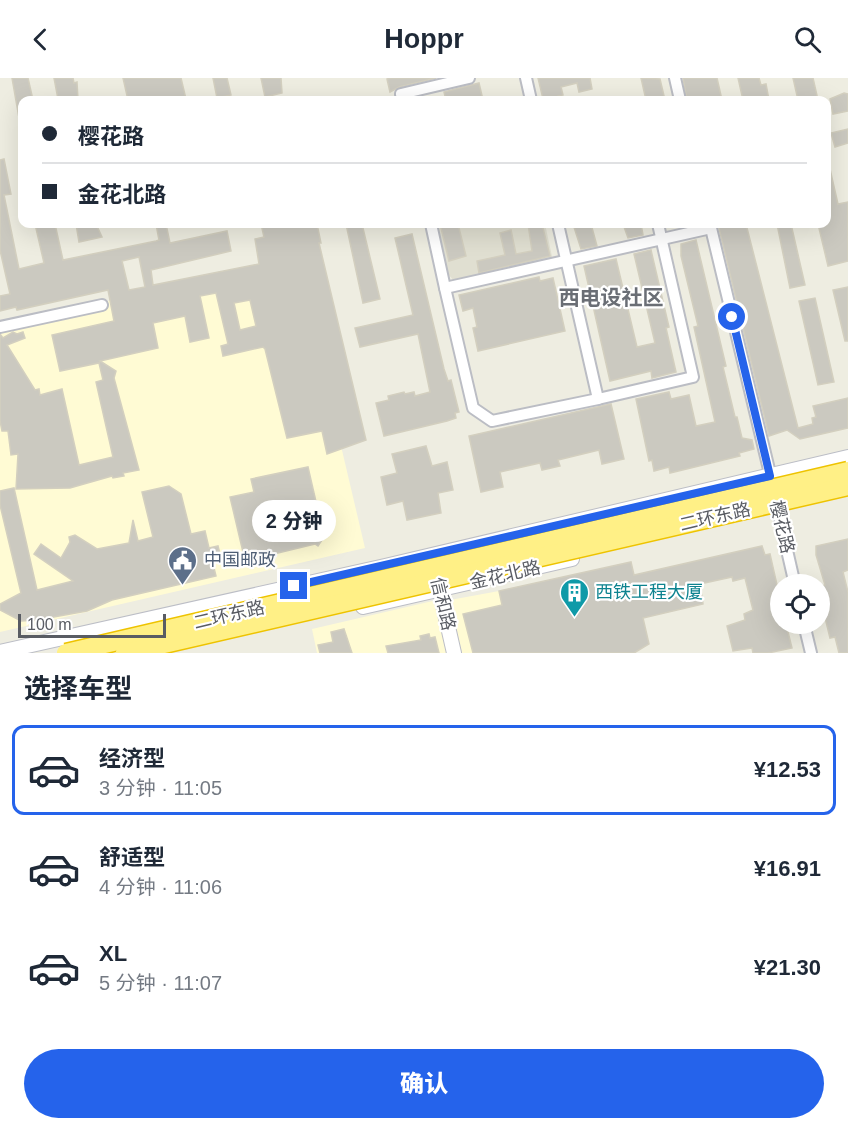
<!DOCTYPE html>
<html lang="zh">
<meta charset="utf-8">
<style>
body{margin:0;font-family:Helvetica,"Noto Sans SC",sans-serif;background:#f2f2f3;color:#1f2937;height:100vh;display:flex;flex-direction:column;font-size:22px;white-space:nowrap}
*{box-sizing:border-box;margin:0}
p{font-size:20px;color:#747a83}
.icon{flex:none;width:33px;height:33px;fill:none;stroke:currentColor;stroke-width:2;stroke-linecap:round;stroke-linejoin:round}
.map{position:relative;height:575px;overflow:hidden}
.details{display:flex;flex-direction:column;background:#fff;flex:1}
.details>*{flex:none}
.top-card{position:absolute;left:18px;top:18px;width:813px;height:132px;border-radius:12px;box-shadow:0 6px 24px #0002;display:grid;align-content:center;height:132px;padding:0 24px;background:#fff}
.fabs{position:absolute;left:770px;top:496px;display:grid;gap:12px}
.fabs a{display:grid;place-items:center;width:60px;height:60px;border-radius:50%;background:#fff;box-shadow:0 6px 24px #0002;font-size:30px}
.scale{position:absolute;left:18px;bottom:15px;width:148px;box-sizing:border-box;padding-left:6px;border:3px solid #595c63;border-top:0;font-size:16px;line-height:21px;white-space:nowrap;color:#595c63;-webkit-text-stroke:4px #fff;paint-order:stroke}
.end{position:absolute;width:27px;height:27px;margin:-14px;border:8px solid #2563eb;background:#fff;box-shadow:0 0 0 3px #fff}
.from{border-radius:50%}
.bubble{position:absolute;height:42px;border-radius:21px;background:#fff;box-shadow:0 6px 24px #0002;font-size:20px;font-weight:800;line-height:42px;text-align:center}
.top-card b{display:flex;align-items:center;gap:21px;height:57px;font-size:22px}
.top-card b+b{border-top:2px solid #e0e1e3}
.top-card i{width:15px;height:15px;background:#1f2937}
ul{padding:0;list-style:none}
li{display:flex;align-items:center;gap:18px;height:90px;margin:0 12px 9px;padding:0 12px;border:3px solid transparent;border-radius:12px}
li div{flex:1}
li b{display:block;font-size:22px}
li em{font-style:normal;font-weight:800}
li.active{border-color:#2563eb}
li>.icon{width:54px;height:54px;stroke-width:1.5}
h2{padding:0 24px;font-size:27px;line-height:72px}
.cta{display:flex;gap:12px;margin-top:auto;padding:12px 24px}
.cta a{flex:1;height:69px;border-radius:36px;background:#2563eb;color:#fff;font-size:24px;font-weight:800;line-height:69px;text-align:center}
header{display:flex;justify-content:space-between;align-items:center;height:78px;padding:0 24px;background:#fff;font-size:27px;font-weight:800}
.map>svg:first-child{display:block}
.commercial{fill:#fffbd4}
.education{fill:#e0dfd1}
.building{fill:#cbc9c0;stroke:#d3cfbf;stroke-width:1.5;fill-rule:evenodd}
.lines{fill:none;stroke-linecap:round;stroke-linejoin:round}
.street-casing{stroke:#bbbdc4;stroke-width:14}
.secondary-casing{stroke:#bcbec6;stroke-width:16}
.street{stroke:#fff;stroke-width:10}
.secondary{stroke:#fff;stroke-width:14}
.highway-bridge-casing{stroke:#eec300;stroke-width:21;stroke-linecap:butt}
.highway-bridge{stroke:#fff086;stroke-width:18}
.route{stroke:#2563eb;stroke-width:8}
.labels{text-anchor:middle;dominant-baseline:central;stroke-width:4.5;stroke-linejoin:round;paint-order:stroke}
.street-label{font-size:18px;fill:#595c63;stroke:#fff}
.service-label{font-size:18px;fill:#4e5e75;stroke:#fff;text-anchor:start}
.culture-label{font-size:18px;fill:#0d838f;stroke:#fff;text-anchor:start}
.quarter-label{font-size:21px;font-weight:bold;fill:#6a6e75;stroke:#fff}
</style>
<header><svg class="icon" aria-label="back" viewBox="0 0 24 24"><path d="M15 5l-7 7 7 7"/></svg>Hoppr<svg class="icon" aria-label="search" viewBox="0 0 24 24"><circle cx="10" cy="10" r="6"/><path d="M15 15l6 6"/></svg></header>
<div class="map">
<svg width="848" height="575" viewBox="0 0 848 575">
<rect width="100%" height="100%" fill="#eeede1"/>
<!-- commercial -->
<g class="commercial">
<polygon points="298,185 365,470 0,554 0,245"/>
<polygon points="499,513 512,575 462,575 450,522"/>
<polygon points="437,522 448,575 317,575 312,551"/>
</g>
<!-- education -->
<polygon class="education" points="435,146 545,146 553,183 456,205 447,195"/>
<!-- building -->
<g class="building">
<polygon points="12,0 28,0 33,22 22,22 22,40 19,40"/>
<polygon points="54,0 73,0 74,5 77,4 78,22 58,21"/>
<polygon points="123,0 181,0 186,21 171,22 170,19 153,22 128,22"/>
<polygon points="213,0 227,0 231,17 217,20"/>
<polygon points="261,0 281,0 282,15 265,19"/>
<polygon points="391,0 436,0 399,9 390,14 387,1"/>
<polygon points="538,0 590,0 592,11 579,14 577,5 561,9 563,17 558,18 559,22 546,22 543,21"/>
<polygon points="641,0 660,1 665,22 646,22"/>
<polygon points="683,0 717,0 722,22 687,22"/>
<polygon points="738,0 759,0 761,7 766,6 769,22 743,22"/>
<polygon points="793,0 813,0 818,22 798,22"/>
<polygon points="479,5 483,22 446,22 444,14"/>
<polygon points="844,15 848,16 848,33 833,36 830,21"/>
<polygon points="848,51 848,65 835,69 831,55"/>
<path d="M4 81 11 116 4 117 19 191 44 185 35 146H55L63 182 156 163 159 162 156 146H166L170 165 227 153 231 173 151 192 153 207 259 186 255 161 264 159 261 146H317L321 165H319L366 362 327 376 322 353 287 360 265 271 263 269 223 278 221 268 228 266 216 215 200 218 209 260 190 264 185 238 153 245 158 270 100 283 116 293 114 300 139 392 123 395 124 398 113 400 112 398 70 410 16 411 18 376 11 377 8 353H2L0 343V256L3 260 13 254 17 256 23 254 25 260 7 267 35 312 39 311 40 317 62 311 79 387 113 379 96 304 103 302 99 285 60 293 52 257 114 243 108 212 17 232 16 229 0 233V218L10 216 0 172V82ZM139 179 145 209 129 212 122 183ZM250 222 256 248 240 252 234 225Z"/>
<polygon points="826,91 830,91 838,126 848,124 848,183 828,188 818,146 826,146"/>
<polygon points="76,146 96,146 102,159 79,164"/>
<polygon points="346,146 362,146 380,221 363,225"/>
<polygon points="440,146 458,146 466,178 449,183"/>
<polygon points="528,146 542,146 550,178 479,195 477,183 505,177 500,155 511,152 516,176 532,173"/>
<polygon points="573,146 591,146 597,168 581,171"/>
<polygon points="623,146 641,146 643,157 628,160"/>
<polygon points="718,146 746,146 798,350 813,346 812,340 816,339 813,328 848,320 848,350 800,361 787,352 769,358"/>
<polygon points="777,146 791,146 805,207 790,210"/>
<polygon points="412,156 444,291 448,303 451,302 459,334 455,335 456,340 447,343 384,358 376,325 389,322 388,318 404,314 405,316 414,314 415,318 430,314 418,256 360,269 355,250 413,237 395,160"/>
<polygon points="696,162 726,288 723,289 735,339 737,339 742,360 752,362 754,371 739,375 740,378 670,395 669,389 654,393 652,382 649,383 636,321 669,314 671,321 689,317 696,348 715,344 694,249 698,248 681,178 681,166"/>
<polygon points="651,172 669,249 666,250 676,294 652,300 651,293 610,303 584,188 616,181 637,269 655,265 634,176"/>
<polygon points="539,199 540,203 553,200 565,253 478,273 473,250 477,249 473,230 463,233 459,217"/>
<polygon points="848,209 848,263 845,263 833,212"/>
<polygon points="815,220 834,304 818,307 799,223"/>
<polygon points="611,326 624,381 602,386 599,372 558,382 560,388 542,392 540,385 500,394 503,409 481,414 469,358"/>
<polygon points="426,368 432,388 447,384 453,412 438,415 441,435 407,442 403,423 387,427 381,399 397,395 392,376"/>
<polygon points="308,389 323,454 326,456 318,468 315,466 257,480 256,476 249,478 248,473 243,474 230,419 254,414 251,401"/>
<polygon points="169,408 181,416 191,456 205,453 209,470 218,468 220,476 211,478 216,498 112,522 87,533 37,542 21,543 0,532 0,526 21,515 0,427 0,413 14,410 37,512 73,503 34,476 41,466 61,480 70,464 69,459 75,457 97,471 129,465 133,442 138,463 153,459 142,414"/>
<polygon points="848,461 848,492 843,494 848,514 848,575 839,575 835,559 830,560 819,515 819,509 825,507 816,477 816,468"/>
<polygon points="762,468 765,477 770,476 780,520 780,546 786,546 792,570 768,575 753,575 752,570 733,573 727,548 745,542 744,536 753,532 745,500 733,503 732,499 700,506 703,526 643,540 649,566 634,575 473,575 463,536 502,527 499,513 631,484 634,497"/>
<polygon points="344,551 352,575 320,575 318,567 333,564 331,554"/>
<polygon points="429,556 430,560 435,559 439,575 388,575 386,568 421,562 420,558"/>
</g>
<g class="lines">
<defs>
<g id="street">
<polyline points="526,0 531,22"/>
<polyline points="675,0 680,22"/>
<polyline points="402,22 401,16 469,0"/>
<polyline points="431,146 445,210 711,150"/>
<polyline points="558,146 598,321 693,299 658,146"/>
<polyline points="710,146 772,404"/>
<polyline points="445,210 473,330 492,343 598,321"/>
<polyline points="0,249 102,227"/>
<polyline points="775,420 795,507"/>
<polyline points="804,546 811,575"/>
</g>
<g id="secondary">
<polyline points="438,505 454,575"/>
<polyline points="363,529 572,481"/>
<polyline points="0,574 385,488 848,379"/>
</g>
</defs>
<!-- street casing -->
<use href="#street" class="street-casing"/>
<!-- secondary casing -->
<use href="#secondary" class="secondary-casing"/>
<!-- street -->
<use href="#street" class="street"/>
<!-- secondary -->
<use href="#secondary" class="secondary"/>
<defs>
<g id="highway-bridge">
<polyline points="66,575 848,393"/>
<polyline points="125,575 848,408"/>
</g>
</defs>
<!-- highway-bridge casing -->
<use href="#highway-bridge" class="highway-bridge-casing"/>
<!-- highway-bridge -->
<use href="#highway-bridge" class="highway-bridge"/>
</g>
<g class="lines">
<!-- route -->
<polyline class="route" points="294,508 770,398 732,239"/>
</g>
<!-- icons -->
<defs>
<symbol id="civic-pin" viewBox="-11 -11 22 30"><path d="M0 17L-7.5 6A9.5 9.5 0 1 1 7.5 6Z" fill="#5c6f8a" stroke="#fff"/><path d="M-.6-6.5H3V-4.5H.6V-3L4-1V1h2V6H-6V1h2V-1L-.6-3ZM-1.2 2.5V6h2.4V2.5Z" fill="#fff"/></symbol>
<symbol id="building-pin" viewBox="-11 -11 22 30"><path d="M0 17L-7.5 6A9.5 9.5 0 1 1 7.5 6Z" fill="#0f9aa8" stroke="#fff"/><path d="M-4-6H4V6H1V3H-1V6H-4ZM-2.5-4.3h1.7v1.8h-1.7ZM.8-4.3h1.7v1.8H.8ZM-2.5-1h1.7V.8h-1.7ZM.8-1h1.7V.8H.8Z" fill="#fff"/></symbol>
</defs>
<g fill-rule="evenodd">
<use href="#civic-pin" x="166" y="466" width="33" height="45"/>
<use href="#building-pin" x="558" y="498" width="33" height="45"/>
</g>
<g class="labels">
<!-- street labels -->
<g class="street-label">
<text transform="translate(715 439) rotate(-13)">二环东路</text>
<text transform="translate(782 449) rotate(77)">樱花路</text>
<text transform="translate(505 497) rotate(-13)">金花北路</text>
<text transform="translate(443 526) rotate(77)">信和路</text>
<text transform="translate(229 537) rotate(-13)">二环东路</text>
</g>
<!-- service labels -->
<g class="service-label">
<text x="204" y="482">中国邮政</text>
</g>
<!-- culture labels -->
<g class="culture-label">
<text x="595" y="514">西铁工程大厦</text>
</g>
<!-- quarter labels -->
<g class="quarter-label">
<text x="611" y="219">西电设社区</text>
</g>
</g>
</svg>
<div class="fabs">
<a><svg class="icon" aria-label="locate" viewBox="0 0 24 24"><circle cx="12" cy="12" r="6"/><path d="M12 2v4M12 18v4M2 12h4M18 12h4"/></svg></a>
</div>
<div class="scale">100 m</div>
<i class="end from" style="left:732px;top:239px"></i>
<i class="end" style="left:294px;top:508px"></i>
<div class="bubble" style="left:252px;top:422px;width:84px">2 分钟</div>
<div class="top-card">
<b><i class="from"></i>樱花路</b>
<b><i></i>金花北路</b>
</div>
</div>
<section class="details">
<h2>选择车型</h2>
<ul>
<li class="active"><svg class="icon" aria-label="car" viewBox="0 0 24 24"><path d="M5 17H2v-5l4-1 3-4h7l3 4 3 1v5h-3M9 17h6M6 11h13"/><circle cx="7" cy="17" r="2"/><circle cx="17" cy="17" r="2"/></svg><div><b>经济型</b><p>3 分钟 · 11:05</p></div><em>¥12.53</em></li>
<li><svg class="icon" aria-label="car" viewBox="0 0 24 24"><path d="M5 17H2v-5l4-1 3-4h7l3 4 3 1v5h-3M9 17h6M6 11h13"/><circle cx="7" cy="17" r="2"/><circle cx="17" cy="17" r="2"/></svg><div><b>舒适型</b><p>4 分钟 · 11:06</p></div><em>¥16.91</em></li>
<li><svg class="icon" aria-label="car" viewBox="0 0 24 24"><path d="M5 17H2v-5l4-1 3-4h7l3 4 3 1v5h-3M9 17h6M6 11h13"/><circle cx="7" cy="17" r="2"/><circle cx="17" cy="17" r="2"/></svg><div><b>XL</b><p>5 分钟 · 11:07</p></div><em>¥21.30</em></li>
</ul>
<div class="cta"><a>确认</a></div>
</section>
